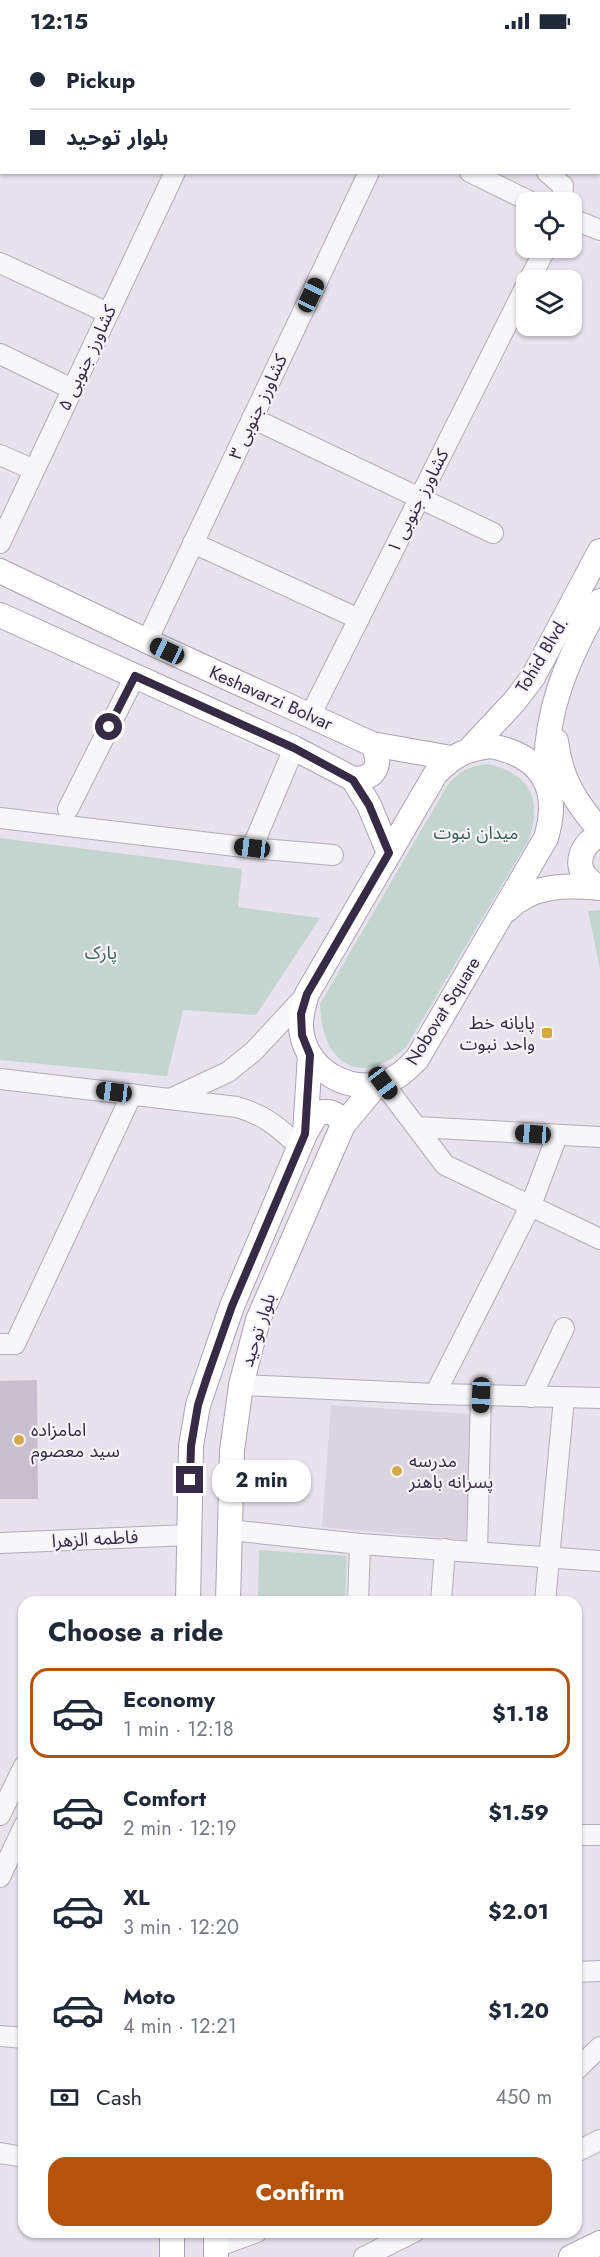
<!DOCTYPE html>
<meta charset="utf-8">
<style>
body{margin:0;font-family:Jost,"Noto Sans Arabic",sans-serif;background:#f2f2f3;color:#1f2937;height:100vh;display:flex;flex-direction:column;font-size:22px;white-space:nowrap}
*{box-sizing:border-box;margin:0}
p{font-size:20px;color:#747a83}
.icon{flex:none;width:33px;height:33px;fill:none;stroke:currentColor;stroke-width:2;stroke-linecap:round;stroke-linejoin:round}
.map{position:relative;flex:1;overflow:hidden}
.panel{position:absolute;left:18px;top:1554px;width:564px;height:642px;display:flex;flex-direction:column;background:#fff;border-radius:18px;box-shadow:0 2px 4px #0004}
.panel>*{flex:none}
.banner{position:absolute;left:0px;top:0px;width:600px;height:132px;box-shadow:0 2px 4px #0004;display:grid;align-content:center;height:132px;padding:0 30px;background:#fff}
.buttons{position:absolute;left:516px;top:150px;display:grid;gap:12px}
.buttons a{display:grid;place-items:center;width:66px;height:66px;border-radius:12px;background:#fff;box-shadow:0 2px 4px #0004;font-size:30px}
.end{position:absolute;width:27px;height:27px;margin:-14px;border:8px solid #372a44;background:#fff;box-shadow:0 0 0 3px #fff}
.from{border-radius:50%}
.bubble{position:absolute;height:42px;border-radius:18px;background:#fff;box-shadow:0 2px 4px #0004;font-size:20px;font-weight:700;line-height:42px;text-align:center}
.car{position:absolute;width:18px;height:36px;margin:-18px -9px;border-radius:8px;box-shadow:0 0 4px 2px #0007;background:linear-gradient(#222 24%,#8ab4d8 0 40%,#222 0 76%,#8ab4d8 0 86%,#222 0)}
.banner b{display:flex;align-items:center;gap:21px;height:57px;font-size:22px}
.banner b+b{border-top:2px solid #e0e1e3}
.banner i{width:15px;height:15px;background:#1f2937}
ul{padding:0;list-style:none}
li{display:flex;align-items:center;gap:18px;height:90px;margin:0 12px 9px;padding:0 18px;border:3px solid transparent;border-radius:18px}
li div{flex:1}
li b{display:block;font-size:22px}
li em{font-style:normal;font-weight:700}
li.active{border-color:#b45309}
li>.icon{width:54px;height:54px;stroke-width:1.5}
h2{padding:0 30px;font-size:27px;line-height:72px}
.pay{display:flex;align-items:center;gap:15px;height:66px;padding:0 30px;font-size:22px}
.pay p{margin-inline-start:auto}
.cta{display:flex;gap:12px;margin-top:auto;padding:12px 30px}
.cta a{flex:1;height:69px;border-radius:18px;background:#b45309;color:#fff;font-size:24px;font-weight:700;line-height:69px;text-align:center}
.status{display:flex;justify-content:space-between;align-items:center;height:42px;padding:0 30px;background:#fff;direction:ltr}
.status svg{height:16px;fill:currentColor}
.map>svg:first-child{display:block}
.built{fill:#dad4e0}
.green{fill:#c3d5ce}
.building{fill:#c7bfce}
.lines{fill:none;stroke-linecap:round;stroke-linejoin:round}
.minor-casing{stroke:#b2abb9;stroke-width:22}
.major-casing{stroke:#aba1b7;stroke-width:26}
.minor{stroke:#f7f6f9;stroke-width:20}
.major{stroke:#fff;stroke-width:24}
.route{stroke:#372a44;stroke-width:8}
.poi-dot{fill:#d4a944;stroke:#f5f2f8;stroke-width:2}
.labels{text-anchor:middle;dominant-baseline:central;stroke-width:4.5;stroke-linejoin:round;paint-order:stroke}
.street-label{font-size:18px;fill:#372a44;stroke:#f5f2f8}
.park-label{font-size:18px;fill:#366052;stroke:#f5f2f8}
.poi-label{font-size:18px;fill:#372a44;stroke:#f5f2f8;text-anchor:start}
</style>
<div class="status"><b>12:15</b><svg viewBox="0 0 49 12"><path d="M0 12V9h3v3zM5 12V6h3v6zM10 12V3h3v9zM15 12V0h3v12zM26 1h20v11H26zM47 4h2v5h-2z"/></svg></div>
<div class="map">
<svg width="600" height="2215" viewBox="0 0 600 2215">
<rect width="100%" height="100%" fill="#e7e2eb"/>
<!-- built -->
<polygon class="built" points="331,1363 471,1372 466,1498 322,1485"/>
<!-- green -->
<g class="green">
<path d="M487 722C529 730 544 758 528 799L406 1005C359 1049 321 1019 320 962L447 744C457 730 470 724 487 722Z"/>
<polygon points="0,796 242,827 238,865 320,876 256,973 183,968 167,1034 0,1018"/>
<polygon points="600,868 600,927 588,869"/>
<polygon points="259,1508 347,1514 345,1560 258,1560"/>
</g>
<!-- building -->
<polygon class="building" points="37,1338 38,1457 0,1457 0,1339"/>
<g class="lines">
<defs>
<g id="minor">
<polyline points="356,0 357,2"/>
<polyline points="392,0 394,2"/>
<polyline points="523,0 525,2"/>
<polyline points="35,2 36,0"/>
<polyline points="237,2 237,0"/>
<polyline points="598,59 600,59"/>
<polyline points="0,77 2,74"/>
<polyline points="470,130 531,160"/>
<polyline points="547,130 563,144 562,160"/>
<polyline points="572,177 600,188"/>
<polyline points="0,221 108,271"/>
<polyline points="529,238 546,206"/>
<polyline points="0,312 72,347"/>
<polyline points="252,376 493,491"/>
<polyline points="0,413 34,428"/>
<polyline points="0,501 175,130"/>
<polyline points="193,501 359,577"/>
<polyline points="147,599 369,130"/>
<polyline points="310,674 526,244"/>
<polyline points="68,767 135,634"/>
<polyline points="0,776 252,806 333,813"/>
<polyline points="252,806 294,706"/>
<path d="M0 1037 237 1065C265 1073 278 1085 300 1105"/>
<polyline points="383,1041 445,1123 600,1197"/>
<polyline points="170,1057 228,1030 254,1009 307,952"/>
<polyline points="417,1085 600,1095"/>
<polyline points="0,1302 15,1302 132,1052"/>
<polyline points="241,1343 435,1352 600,1356"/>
<polyline points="435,1352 531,1163 557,1094"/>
<polyline points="531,1355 564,1286"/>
<polyline points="230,1488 360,1502 600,1519"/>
<polyline points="0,1501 189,1493"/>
<polyline points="477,1510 481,1353"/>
<polyline points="358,1560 360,1502"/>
<polyline points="441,1560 445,1507"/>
<polyline points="545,1560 564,1356"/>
<polyline points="0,1773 24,1724"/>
<polyline points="576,1793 600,1793"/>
<polyline points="0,1835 24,1784"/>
<polyline points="576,1930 600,1929"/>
<polyline points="0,1994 24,1996"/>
<polyline points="576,2028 600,2005"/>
<polyline points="576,2110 600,2098"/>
<polyline points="0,2111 24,2115"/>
<polyline points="216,2205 257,2190"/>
<polyline points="364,2215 414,2190"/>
</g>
<g id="major">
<polyline points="0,529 147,599 372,702 451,716"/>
<polyline points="0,573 294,706 353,737 369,763 389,811"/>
<path d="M556 699C560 732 572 755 593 780"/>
<path d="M491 704C542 714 561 746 546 796L417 1017C407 1027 397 1037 383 1041 349 1051 309 1029 302 993 299 979 303 965 307 952L436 731C455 713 465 707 491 704Z"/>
<polyline points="470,707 514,660 533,635 600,509"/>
<path d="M353 737C376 737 383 722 372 702"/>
<path d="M546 739C544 669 567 618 600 559"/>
<path d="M600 793C583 800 572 823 588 837 591 841 596 843 600 846"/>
<path d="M507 868C532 842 567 843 600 846"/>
<path d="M305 1092 317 1071C330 1068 338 1071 343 1083"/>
<polyline points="188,1560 191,1404 198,1363 232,1264 305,1092 310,1013"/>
<polyline points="228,1560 232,1409 241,1343 258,1278 343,1083 377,1042"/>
<polyline points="172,2215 172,2190"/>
<polyline points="216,2215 216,2190"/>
<polyline points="571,2215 600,2201"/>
</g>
</defs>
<!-- minor casing -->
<use href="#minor" class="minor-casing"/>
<!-- major casing -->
<use href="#major" class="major-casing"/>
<!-- minor -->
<use href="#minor" class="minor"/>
<!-- major -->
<use href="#major" class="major"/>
</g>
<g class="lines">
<!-- route -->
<polyline class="route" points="109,685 135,634 294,706 353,738 369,763 389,811 307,952 301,972 302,993 310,1013 305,1092 232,1264 207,1335 198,1363 191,1404 190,1438"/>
</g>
<!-- markers -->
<g class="poi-dot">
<rect x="541" y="985" width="12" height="12" rx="3"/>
<circle cx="19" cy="1398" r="6"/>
<circle cx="397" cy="1429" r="6"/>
</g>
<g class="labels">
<!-- street labels -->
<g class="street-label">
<text transform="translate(87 316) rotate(-65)">کشاورز جنوبی ۵</text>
<text transform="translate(258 365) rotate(-65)">کشاورز جنوبی ۳</text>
<text transform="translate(418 459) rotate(-63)">کشاورز جنوبی ۱</text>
<text transform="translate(542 613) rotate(-59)">Tohid Blvd.</text>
<text transform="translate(271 656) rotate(24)">Keshavarzi Bolvar</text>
<text transform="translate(443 969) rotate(-58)">Nobovat Square</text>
<text transform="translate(258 1288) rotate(-72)">بلوار توحید</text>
<text transform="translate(95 1497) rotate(-3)">فاطمه الزهرا</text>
</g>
<!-- park labels -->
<g class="park-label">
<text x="476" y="791">میدان نبوت</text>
<text x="101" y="911">پارک</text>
</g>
<!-- poi labels -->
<g class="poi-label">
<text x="535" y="981" text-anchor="end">پایانه خط<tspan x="535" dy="21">واحد نبوت</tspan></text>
<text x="31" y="1388">امامزاده<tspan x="31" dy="21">سید معصوم</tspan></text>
<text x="409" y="1419">مدرسه<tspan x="409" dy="21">پسرانه باهنر</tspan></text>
</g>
</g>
</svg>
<div class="buttons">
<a><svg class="icon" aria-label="locate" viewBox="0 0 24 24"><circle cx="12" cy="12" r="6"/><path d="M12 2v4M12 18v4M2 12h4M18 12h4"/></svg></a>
<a><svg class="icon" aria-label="layers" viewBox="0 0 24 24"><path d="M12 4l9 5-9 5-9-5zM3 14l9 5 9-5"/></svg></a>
</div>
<i class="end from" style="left:109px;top:685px"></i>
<i class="end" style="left:190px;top:1438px"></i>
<div class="bubble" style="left:212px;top:1418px;width:99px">2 min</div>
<i class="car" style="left:311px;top:253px;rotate:25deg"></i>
<i class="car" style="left:167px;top:609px;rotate:295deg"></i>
<i class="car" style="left:252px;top:806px;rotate:277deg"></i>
<i class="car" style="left:383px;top:1041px;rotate:143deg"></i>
<i class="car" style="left:114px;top:1050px;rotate:277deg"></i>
<i class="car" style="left:533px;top:1092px;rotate:274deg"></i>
<i class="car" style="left:481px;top:1353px;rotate:182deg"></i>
<div class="banner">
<b><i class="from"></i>Pickup</b>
<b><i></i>بلوار توحید</b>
</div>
<section class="panel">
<h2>Choose a ride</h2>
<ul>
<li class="active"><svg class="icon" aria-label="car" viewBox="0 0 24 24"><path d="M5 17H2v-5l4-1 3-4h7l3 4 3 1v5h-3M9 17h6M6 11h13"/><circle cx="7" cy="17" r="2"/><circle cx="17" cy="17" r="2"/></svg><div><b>Economy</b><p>1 min · 12:18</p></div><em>$1.18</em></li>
<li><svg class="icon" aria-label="car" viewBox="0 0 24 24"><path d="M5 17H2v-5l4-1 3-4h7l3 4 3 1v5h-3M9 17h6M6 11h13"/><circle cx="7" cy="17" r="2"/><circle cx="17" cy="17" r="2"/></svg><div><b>Comfort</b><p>2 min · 12:19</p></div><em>$1.59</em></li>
<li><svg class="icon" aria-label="car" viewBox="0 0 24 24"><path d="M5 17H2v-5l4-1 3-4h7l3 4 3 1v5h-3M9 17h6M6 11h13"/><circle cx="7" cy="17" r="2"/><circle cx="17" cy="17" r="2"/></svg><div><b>XL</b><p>3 min · 12:20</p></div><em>$2.01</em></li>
<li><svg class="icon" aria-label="car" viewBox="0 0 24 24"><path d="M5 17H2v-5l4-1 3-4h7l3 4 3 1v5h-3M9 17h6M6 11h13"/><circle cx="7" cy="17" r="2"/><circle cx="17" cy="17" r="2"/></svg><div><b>Moto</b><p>4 min · 12:21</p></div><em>$1.20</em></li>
</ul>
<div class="pay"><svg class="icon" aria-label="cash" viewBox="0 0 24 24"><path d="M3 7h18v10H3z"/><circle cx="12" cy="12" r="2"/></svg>Cash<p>450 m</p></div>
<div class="cta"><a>Confirm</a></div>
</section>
</div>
